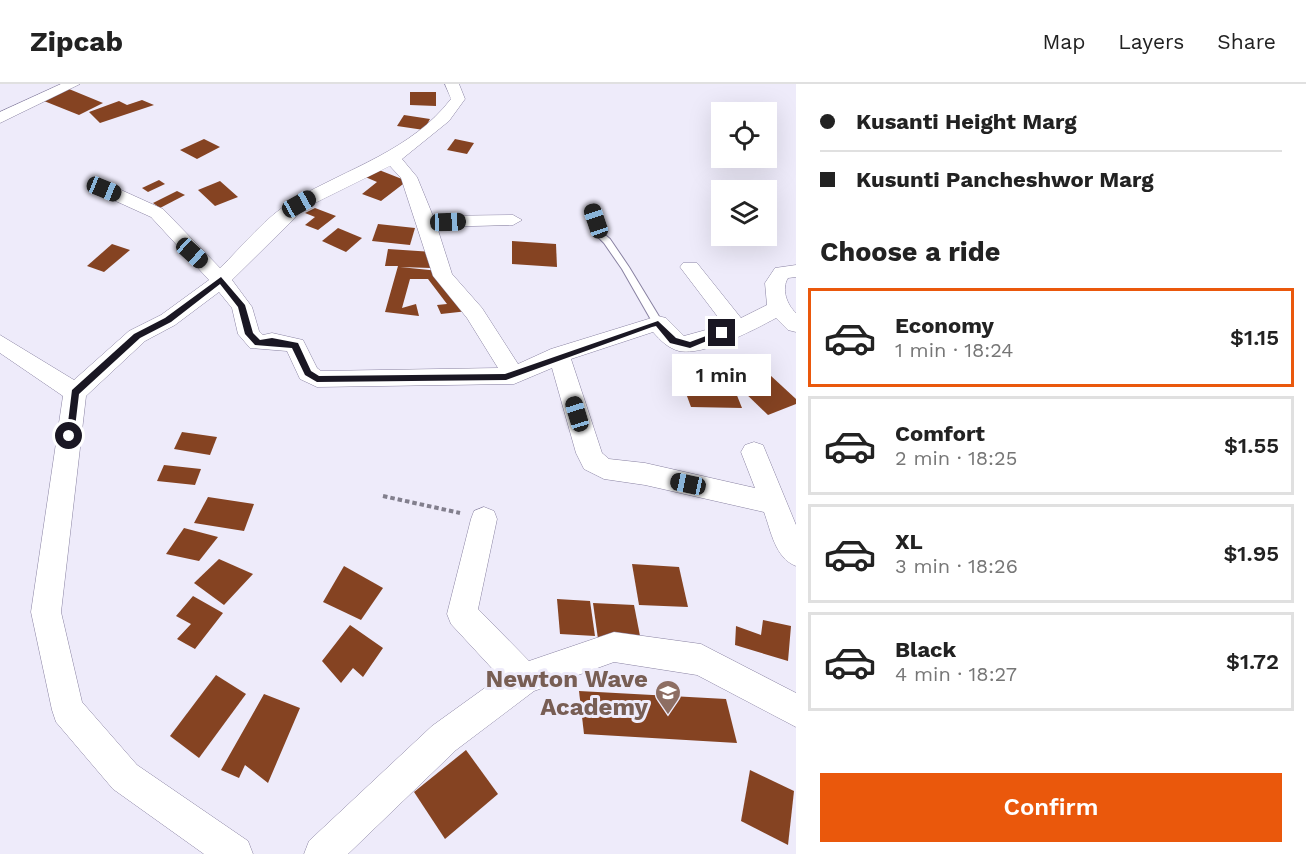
<!DOCTYPE html>
<meta charset="utf-8">
<style>
body{margin:0;font-family:"Work Sans",sans-serif;background:#f2f2f2;color:#222;height:100vh;display:flex;flex-direction:column;font-size:22px;white-space:nowrap}
*{box-sizing:border-box;margin:0}
p{font-size:20px;color:#767676}
.icon{flex:none;width:33px;height:33px;fill:none;stroke:currentColor;stroke-width:2;stroke-linecap:round;stroke-linejoin:round}
.map{position:relative;flex:1;overflow:hidden}
.sheet{display:flex;flex-direction:column;background:#fff;width:510px}
.sheet>*{flex:none}
.top-card{display:grid;align-content:center;height:132px;padding:0 24px;background:#fff}
.fabs{position:absolute;left:711px;top:18px;display:grid;gap:12px}
.fabs a{display:grid;place-items:center;width:66px;height:66px;border-radius:0px;background:#fff;box-shadow:0 6px 24px #0002;font-size:30px}
.end{position:absolute;width:27px;height:27px;margin:-14px;border:8px solid #1a1723;background:#fff;box-shadow:0 0 0 3px #fff}
.from{border-radius:50%}
.bubble{position:absolute;height:42px;border-radius:0px;background:#fff;box-shadow:0 6px 24px #0002;font-size:20px;font-weight:600;line-height:42px;text-align:center}
.car{position:absolute;width:18px;height:36px;margin:-18px -9px;border-radius:8px;box-shadow:0 0 4px 2px #0007;background:linear-gradient(#222 24%,#8ab4d8 0 40%,#222 0 76%,#8ab4d8 0 86%,#222 0)}
.top-card b{display:flex;align-items:center;gap:21px;height:57px;font-size:22px}
.top-card b+b{border-top:2px solid #e0e0e0}
.top-card i{width:15px;height:15px;background:#222}
ul{padding:0;list-style:none}
li{display:flex;align-items:center;gap:18px;height:99px;margin:0 12px 9px;padding:0 12px;border:3px solid #e0e0e0;border-radius:0px}
li div{flex:1}
li b{display:block;font-size:22px}
li em{font-style:normal;font-weight:600}
li.active{border-color:#ea580c}
li>.icon{width:54px;height:54px;stroke-width:1.5}
h2{padding:0 24px;font-size:27px;line-height:72px}
.primary-button{display:flex;gap:12px;margin-top:auto;padding:12px 24px}
.primary-button a{flex:1;height:69px;border-radius:0px;background:#ea580c;color:#fff;font-size:24px;font-weight:600;line-height:69px;text-align:center}
header{display:flex;align-items:center;gap:36px;box-sizing:border-box;height:84px;padding:0 30px;background:#fff;border-bottom:2px solid #e0e0e0}
header strong{font-size:28px}
nav{display:flex;gap:33px;margin-inline-start:auto;font-size:21px}
main{display:flex;flex:1;min-height:0}
.map>svg:first-child{display:block}
.building{fill:#854322}
.lines{fill:none;stroke-linecap:round;stroke-linejoin:round}
.lane-casing{stroke:#8982a2;stroke-width:2}
.street-casing{stroke:#8982a2;stroke-width:1}
.path{stroke:#827f8d;stroke-width:4;stroke-dasharray:4.5 3;stroke-linecap:butt}
.lane{fill:#fff;fill-rule:evenodd}
.street{fill:#fff;fill-rule:evenodd}
.route{fill:#1a1723}
.labels{text-anchor:middle;dominant-baseline:central;stroke-width:6;stroke-linejoin:round;paint-order:stroke}
.near-education-label{font-size:24px;font-weight:bold;fill:#785e54;stroke:#eeebfa;text-anchor:end}
</style>
<header>
<strong>Zipcab</strong>
<nav><a>Map</a><a>Layers</a><a>Share</a></nav>
</header>
<main>
<div class="map">
<svg width="796" height="770" viewBox="0 0 796 770">
<rect width="100%" height="100%" fill="#eeebfa"/>
<!-- building -->
<g class="building">
<polygon points="69,5 103,19 79,31 44,17"/>
<polygon points="410,8 436,8 436,22 410,21"/>
<polygon points="142,16 154,21 100,39 89,28 119,17 127,21"/>
<polygon points="404,31 430,35 424,46 397,42"/>
<polygon points="204,55 220,63 197,75 180,66"/>
<polygon points="455,55 474,59 467,70 447,66"/>
<polygon points="374,84 407,97 381,117 362,110 377,98 363,92"/>
<polygon points="159,96 165,100 148,108 142,104"/>
<polygon points="220,97 238,113 215,122 198,106"/>
<polygon points="177,107 185,111 160,124 153,119"/>
<polygon points="315,124 336,132 318,146 305,141 315,133 305,129"/>
<polygon points="378,140 415,144 410,161 372,157"/>
<polygon points="338,144 362,154 346,168 322,157"/>
<polygon points="512,157 556,160 557,183 512,180"/>
<polygon points="112,160 130,166 104,188 87,182"/>
<polygon points="388,165 433,168 431,184 400,183 439,187 468,227 441,230 437,221 447,220 428,195 410,195 402,224 416,220 419,232 385,228 398,182 385,182"/>
<polygon points="770,291 796,315 796,320 768,331 739,303"/>
<polygon points="684,304 734,304 742,324 691,323"/>
<polygon points="182,348 217,353 210,371 174,365"/>
<polygon points="164,381 201,385 195,401 157,397"/>
<polygon points="208,413 254,420 244,447 194,439"/>
<polygon points="184,444 218,453 199,477 166,470"/>
<polygon points="219,475 253,490 224,521 194,499"/>
<polygon points="632,480 679,483 688,523 639,521"/>
<polygon points="344,482 383,504 361,536 323,518"/>
<polygon points="193,512 223,529 195,565 177,555 191,540 176,532"/>
<polygon points="557,515 590,517 595,552 560,550"/>
<polygon points="593,519 634,521 641,557 598,555"/>
<polygon points="763,536 791,542 788,577 735,561 736,542 761,551"/>
<polygon points="350,541 383,564 363,593 353,584 341,599 322,577"/>
<polygon points="216,591 246,610 199,674 170,652"/>
<polygon points="579,607 726,615 737,659 584,650"/>
<polygon points="264,610 300,624 268,699 245,681 239,694 221,686"/>
<polygon points="466,666 498,710 445,755 414,708"/>
<polygon points="750,686 794,707 788,761 741,737"/>
</g>
<g class="lines">
<defs>
<polygon id="lane" points="591,121 595,124 604,150 610,155 629,183 663,239 662,241 654,241 622,185 604,159 596,151 587,124"/>
<g id="street">
<polygon points="61,0 80,0 0,39 0,28"/>
<path d="M445 0H459L465 15 449 37 402 75 417 93 433 132 513 131 522 136 513 141 437 143 452 190 482 224 518 280 551 265 658 232 666 234 684 252 724 241 680 183 683 179H697L741 234 767 221 765 199 775 184 796 181V193L788 194C781 205 787 221 796 229V248L788 246 776 234C754 246 704 272 679 267 668 264 661 257 653 248L571 275 602 369 609 375 645 379 755 404 741 368 745 361 754 358 763 361 796 441V482C775 474 771 447 764 428L645 401 604 395 584 385 576 369 552 284 514 300 317 303 300 295 287 267 250 264 238 250 232 224 219 208 175 241 145 257 86 312 61 528 82 618 137 681 248 757 253 770H204L113 705 56 638 52 626 31 528 63 312 0 269V251L74 296 129 247 161 231 209 196 151 133 98 109 95 105 98 101H110L163 125 220 184C243 162 266 132 294 116 348 84 411 67 451 15ZM390 82 401 94 433 192 467 234 498 284 321 287 317 284 303 256 272 249 263 251 259 247 252 223 232 196 305 124Z"/>
<polygon points="484,423 494,427 497,435 478,525 529,577 614,548 701,560 796,609 796,643 697,591 614,578 534,607 456,666 348,770 304,770 309,757 432,642 500,593 451,540 447,530 471,435 474,427"/>
</g>
</defs>
<!-- lane casing -->
<use href="#lane" class="lane-casing"/>
<!-- street casing -->
<use href="#street" class="street-casing"/>
<!-- path -->
<polyline class="path" points="383,412 460,429"/>
<!-- lane -->
<use href="#lane" class="lane"/>
<!-- street -->
<use href="#street" class="street"/>
</g>
<!-- route -->
<polygon class="route" points="221,193 245,221 253,249 260,256 272,254 298,259 311,287 319,292 505,290 658,237 676,254 690,258 722,246 726,249 690,264 670,259 656,242 652,243 506,296 317,298 305,291 292,264 255,261 245,250 238,223 220,200 171,238 140,254 79,310 74,352 66,355 72,306 134,250 165,234"/>
<!-- icons -->
<defs>
<symbol id="school-pin" viewBox="-11 -11 22 30"><path d="M0 17L-7.5 6A9.5 9.5 0 1 1 7.5 6Z" fill="#8d6e63" stroke="#eeebfa"/><path d="M0-5L7-2L0 1L-7-2ZM-4 1L0 2.5L4 1V4Q0 6-4 4Z" fill="#fff"/></symbol>
</defs>
<g fill-rule="evenodd">
<use href="#school-pin" x="653" y="594" width="30" height="40"/>
</g>
<g class="labels">
<!-- near-education labels -->
<g class="near-education-label">
<text x="648" y="595">Newton Wave<tspan x="648" dy="28">Academy</tspan></text>
</g>
</g>
</svg>
<div class="fabs">
<a><svg class="icon" aria-label="locate" viewBox="0 0 24 24"><circle cx="12" cy="12" r="6"/><path d="M12 2v4M12 18v4M2 12h4M18 12h4"/></svg></a>
<a><svg class="icon" aria-label="layers" viewBox="0 0 24 24"><path d="M12 4l9 5-9 5-9-5zM3 14l9 5 9-5"/></svg></a>
</div>
<i class="end from" style="left:69px;top:352px"></i>
<i class="end" style="left:722px;top:249px"></i>
<div class="bubble" style="left:672px;top:270px;width:99px">1 min</div>
<i class="car" style="left:104px;top:105px;rotate:112deg"></i>
<i class="car" style="left:299px;top:120px;rotate:61deg"></i>
<i class="car" style="left:596px;top:137px;rotate:341deg"></i>
<i class="car" style="left:448px;top:138px;rotate:88deg"></i>
<i class="car" style="left:192px;top:169px;rotate:132deg"></i>
<i class="car" style="left:577px;top:330px;rotate:343deg"></i>
<i class="car" style="left:688px;top:400px;rotate:282deg"></i>
</div>
<section class="sheet">
<div class="top-card">
<b><i class="from"></i>Kusanti Height Marg</b>
<b><i></i>Kusunti Pancheshwor Marg</b>
</div>
<h2>Choose a ride</h2>
<ul>
<li class="active"><svg class="icon" aria-label="car" viewBox="0 0 24 24"><path d="M5 17H2v-5l4-1 3-4h7l3 4 3 1v5h-3M9 17h6M6 11h13"/><circle cx="7" cy="17" r="2"/><circle cx="17" cy="17" r="2"/></svg><div><b>Economy</b><p>1 min · 18:24</p></div><em>$1.15</em></li>
<li><svg class="icon" aria-label="car" viewBox="0 0 24 24"><path d="M5 17H2v-5l4-1 3-4h7l3 4 3 1v5h-3M9 17h6M6 11h13"/><circle cx="7" cy="17" r="2"/><circle cx="17" cy="17" r="2"/></svg><div><b>Comfort</b><p>2 min · 18:25</p></div><em>$1.55</em></li>
<li><svg class="icon" aria-label="car" viewBox="0 0 24 24"><path d="M5 17H2v-5l4-1 3-4h7l3 4 3 1v5h-3M9 17h6M6 11h13"/><circle cx="7" cy="17" r="2"/><circle cx="17" cy="17" r="2"/></svg><div><b>XL</b><p>3 min · 18:26</p></div><em>$1.95</em></li>
<li><svg class="icon" aria-label="car" viewBox="0 0 24 24"><path d="M5 17H2v-5l4-1 3-4h7l3 4 3 1v5h-3M9 17h6M6 11h13"/><circle cx="7" cy="17" r="2"/><circle cx="17" cy="17" r="2"/></svg><div><b>Black</b><p>4 min · 18:27</p></div><em>$1.72</em></li>
</ul>
<div class="primary-button"><a>Confirm</a></div>
</section>
</main>
